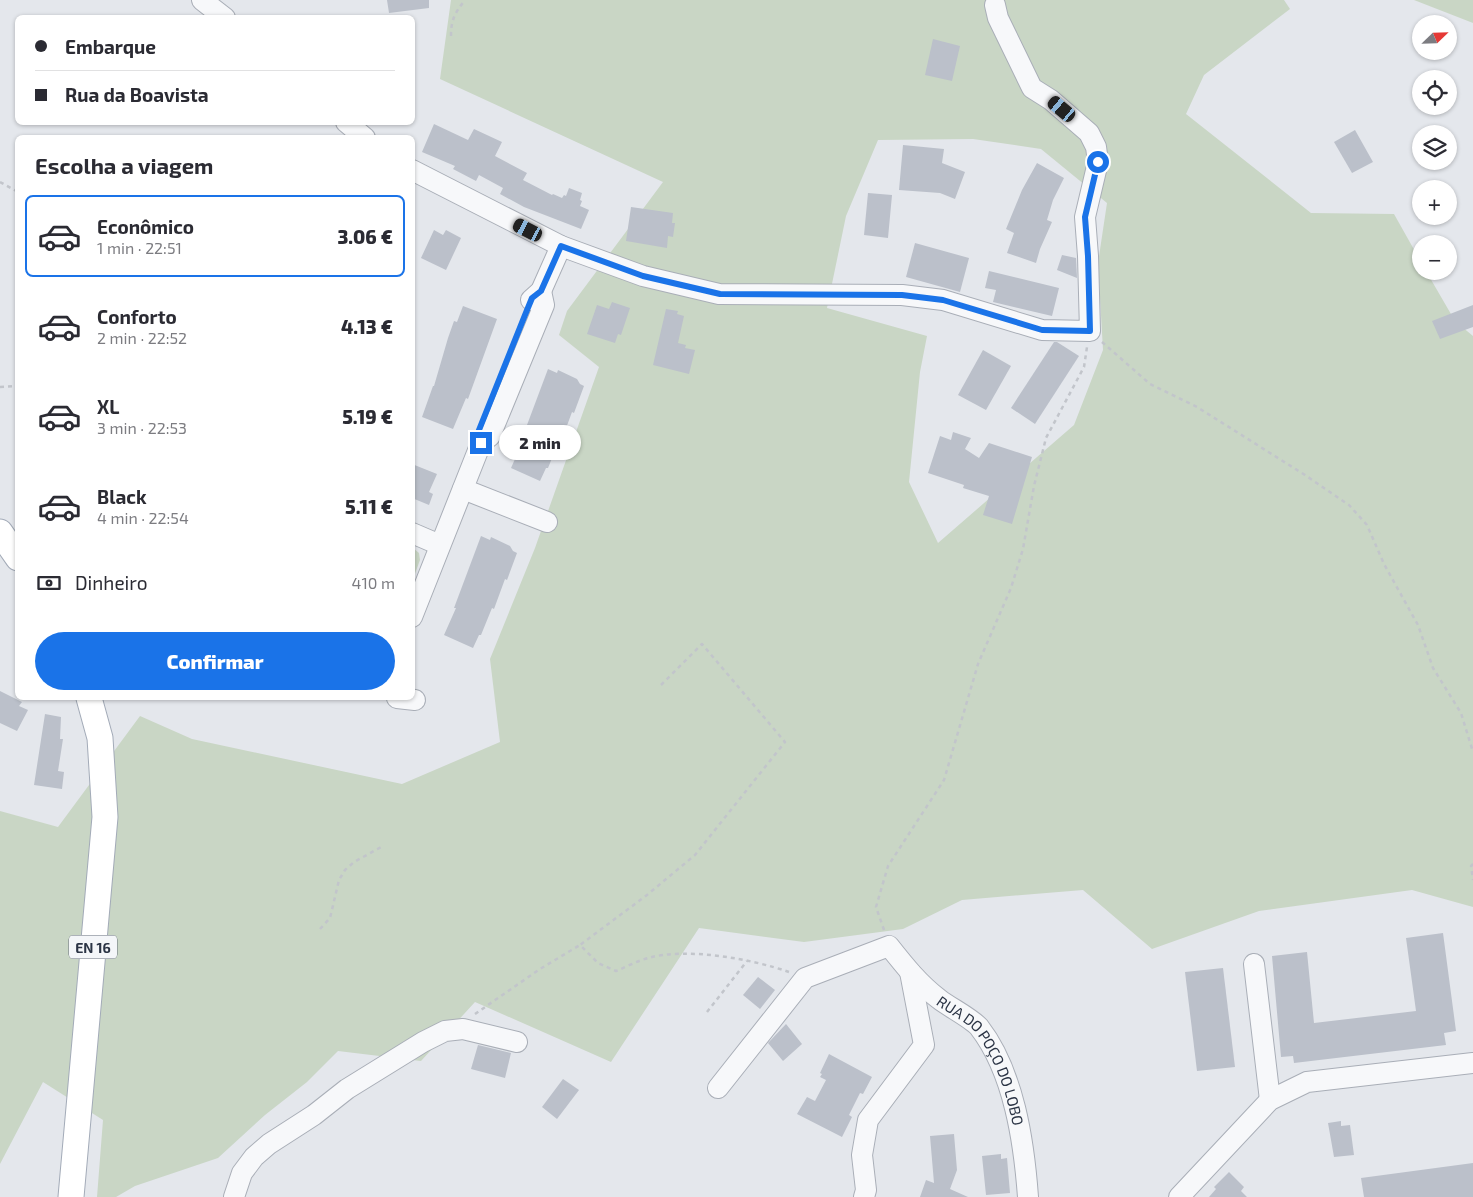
<!DOCTYPE html>
<html lang="pt">
<meta charset="utf-8">
<style>
body{margin:0;font-family:"Exo 2",sans-serif;background:#f7f7f7;color:#2b2b33;height:100vh;display:flex;flex-direction:column;font-size:19px;white-space:nowrap}
*{box-sizing:border-box;margin:0}
p{font-size:16px;color:#7c7c81}
.icon{flex:none;width:28px;height:28px;fill:none;stroke:currentColor;stroke-width:2;stroke-linecap:round;stroke-linejoin:round}
.map{position:relative;flex:1;overflow:hidden}
.details{position:absolute;left:15px;top:135px;width:400px;height:565px;display:flex;flex-direction:column;background:#fff;border-radius:8px;box-shadow:0 1px 4px #0004}
.details>*{flex:none}
.hud{position:absolute;left:15px;top:15px;width:400px;height:110px;border-radius:8px;box-shadow:0 1px 4px #0004;display:grid;align-content:center;height:110px;padding:0 20px;background:#fff}
.needle{width:32px;rotate:67deg}
.buttons{position:absolute;left:1412px;top:15px;display:grid;gap:10px}
.buttons a{display:grid;place-items:center;width:45px;height:45px;border-radius:50%;background:#fff;box-shadow:0 1px 4px #0004;font-size:25px}
.end{position:absolute;width:22px;height:22px;margin:-11px;border:6px solid #1a73e8;background:#fff;box-shadow:0 0 0 2px #fff}
.from{border-radius:50%}
.bubble{position:absolute;height:35px;border-radius:18px;background:#fff;box-shadow:0 1px 4px #0004;font-size:16px;font-weight:800;line-height:35px;text-align:center}
.car{position:absolute;width:15px;height:30px;margin:-15px -8px;border-radius:6px;box-shadow:0 0 4px 1px #0007;background:linear-gradient(#222 24%,#8ab4d8 0 40%,#222 0 76%,#8ab4d8 0 86%,#222 0)}
.hud b{display:flex;align-items:center;gap:18px;height:48px;font-size:19px}
.hud b+b{border-top:1px solid #e1e1e2}
.hud i{width:12px;height:12px;background:#2b2b33}
ul{padding:0;list-style:none}
li{display:flex;align-items:center;gap:15px;height:82px;margin:0 10px 8px;padding:0 10px;border:2px solid transparent;border-radius:8px}
li div{flex:1}
li b{display:block;font-size:19px}
li em{font-style:normal;font-weight:800}
li.active{border-color:#1a73e8}
li>.icon{width:45px;height:45px;stroke-width:1.5}
h2{padding:0 20px;font-size:22px;line-height:60px}
.pay{display:flex;align-items:center;gap:12px;height:55px;padding:0 20px;font-size:19px}
.pay p{margin-inline-start:auto}
.action{display:flex;gap:10px;margin-top:auto;padding:10px 20px}
.action a{flex:1;height:58px;border-radius:30px;background:#1a73e8;color:#fff;font-size:20px;font-weight:800;line-height:58px;text-align:center}
.map>svg:first-child{display:block}
.green{fill:#c9d6c5;fill-rule:evenodd}
.building{fill:#bbc0ca}
.lines{fill:none;stroke-linecap:round;stroke-linejoin:round}
.minor-casing{stroke:#a9aeb7;stroke-width:22}
.major-casing{stroke:#a3abb8;stroke-width:27}
.path{stroke:#c2c5cb;stroke-width:2.5;stroke-dasharray:4 4;stroke-linecap:butt}
.minor{stroke:#f7f8fa;stroke-width:20}
.major{stroke:#fff;stroke-width:25}
.route{stroke:#1a73e8;stroke-width:6}
.labels{text-anchor:middle;dominant-baseline:central;stroke-width:4.5;stroke-linejoin:round;paint-order:stroke}
.shield{fill:#f4f6f9;stroke:#676e7b;stroke-width:1}
.shield-label{font-size:14px;font-weight:bold;fill:#2b3445}
.street-label{font-size:15px;fill:#2b3445;stroke:#f4f6f9}
</style>
<div class="map">
<svg width="1473" height="1197" viewBox="0 0 1473 1197">
<rect width="100%" height="100%" fill="#e4e7ec"/>
<!-- green -->
<g class="green">
<path d="M451 0H1284L1290 9 1204 75 1186 114 1311 213 1394 214 1421 262V271H1426L1455 321 1473 336V907L1412 890 1259 911 1152 949 1083 890 962 900 903 929 804 942 699 928 611 1062 475 1002 421 1061 338 1051 307 1082 265 1115 218 1158 135 1186 116 1197H97L103 1120 43 1082 0 1164V811L58 827 140 716 192 739 402 784 500 742 490 659 535 548 599 367 559 335 567 311 663 182 440 79ZM973 139 1041 149 1107 203 1098 263 1103 350 1074 425 938 543 909 482 920 372 927 336 827 308 846 216 878 140Z"/>
<polygon points="1414,0 1473,0 1473,23"/>
<polygon points="413,548 419,553 420,560 413,579"/>
</g>
<!-- building -->
<g class="building">
<polygon points="387,0 429,0 429,8 389,13"/>
<polygon points="933,39 960,46 952,81 925,75"/>
<polygon points="434,124 468,140 474,129 502,142 495,156 527,173 523,180 552,195 553,194 562,198 564,195 566,196 569,188 582,193 580,200 582,201 580,206 589,210 581,229 524,207 500,194 503,188 479,175 476,181 453,169 455,166 422,152"/>
<polygon points="1355,130 1373,162 1352,173 1334,142"/>
<polygon points="903,145 944,149 942,163 965,172 955,199 940,193 899,190"/>
<polygon points="1037,163 1064,178 1053,200 1047,220 1052,222 1040,249 1036,263 1007,253 1014,233 1006,229 1022,190"/>
<polygon points="868,193 892,195 888,238 864,235"/>
<polygon points="631,207 673,213 672,223 675,223 673,237 668,236 667,248 626,241"/>
<polygon points="434,230 443,235 446,230 461,238 446,270 421,258"/>
<polygon points="915,243 969,258 960,292 906,277"/>
<polygon points="1062,255 1076,258 1077,278 1057,270"/>
<polygon points="989,271 1059,288 1052,316 993,302 996,290 985,288"/>
<polygon points="612,302 630,308 621,335 618,334 615,343 587,334 597,305 609,309"/>
<polygon points="1473,305 1473,327 1440,339 1432,321"/>
<polygon points="463,306 497,319 468,399 466,398 453,429 422,417 433,386 434,386 448,338 454,321 457,322"/>
<polygon points="666,309 678,311 677,314 684,316 678,343 686,345 685,348 695,350 689,374 653,365"/>
<polygon points="1054,342 1057,342 1079,356 1035,424 1011,408"/>
<polygon points="983,350 1011,366 986,410 958,395"/>
<polygon points="548,369 557,373 558,370 577,379 580,384 584,386 574,413 572,412 561,442 559,441 548,468 546,468 540,481 511,468 523,441 521,441"/>
<polygon points="953,432 971,438 965,449 979,458 989,443 1032,457 1012,524 983,515 989,496 963,488 964,485 928,473 940,436 951,440"/>
<polygon points="412,464 437,474 429,492 433,494 429,505 412,498"/>
<polygon points="481,536 490,540 491,537 510,546 513,551 517,553 507,580 505,579 494,609 492,608 481,635 479,635 473,648 444,635 456,608 454,608"/>
<polygon points="0,691 22,702 19,706 28,710 17,731 0,723"/>
<polygon points="45,714 61,717 60,739 63,739 58,771 64,772 62,789 34,785"/>
<polygon points="1443,933 1456,1031 1444,1033 1446,1045 1294,1063 1293,1056 1281,1057 1272,956 1307,952 1314,1023 1416,1011 1406,938"/>
<polygon points="1223,968 1235,1067 1197,1071 1185,972"/>
<polygon points="758,977 775,990 760,1009 743,995"/>
<polygon points="786,1024 802,1044 783,1061 768,1043"/>
<polygon points="478,1045 511,1053 505,1078 471,1069"/>
<polygon points="829,1054 872,1077 863,1094 860,1093 849,1115 852,1117 842,1137 797,1114 807,1097 815,1101 826,1080 820,1077 822,1074 820,1073"/>
<polygon points="563,1079 579,1090 557,1119 542,1107"/>
<polygon points="1341,1121 1341,1126 1350,1125 1354,1155 1334,1157 1328,1123"/>
<polygon points="954,1134 957,1170 950,1189 968,1197 920,1197 926,1180 934,1183 930,1136"/>
<polygon points="1001,1154 1001,1159 1007,1158 1010,1193 986,1195 982,1156"/>
<polygon points="1473,1163 1473,1197 1364,1197 1361,1178"/>
<polygon points="1229,1172 1244,1187 1241,1191 1247,1197 1209,1197 1216,1189 1214,1187"/>
</g>
<g class="lines">
<defs>
<g id="minor">
<polyline points="202,0 225,18"/>
<polyline points="346,122 365,138"/>
<polyline points="412,170 561,246 643,276 719,294 902,295 943,300 1042,330 1090,331 1088,256 1085,217 1098,162 1096,147 1089,133 1051,100 1032,88 998,18 995,5"/>
<polyline points="531,300 541,291 561,246"/>
<polyline points="463,489 547,522"/>
<polyline points="412,533 440,545"/>
<polyline points="412,617 481,443 490,436 544,305 541,291"/>
<polyline points="397,698 415,700"/>
<polyline points="1254,964 1270,1100"/>
<path id="s1" d="M718 1088 805 978 889 946C904 965 919 984 939 999 949 1007 971 1018 979 1027 1014 1072 1024 1142 1028 1197"/>
<polyline points="234,1197 242,1173 254,1157 269,1144 314,1115 347,1089 423,1042 445,1031 463,1029 517,1042"/>
<polyline points="864,1197 866,1190 862,1155 868,1120 924,1045 910,972"/>
<polyline points="1179,1197 1270,1100 1307,1082 1473,1063"/>
</g>
<g id="major">
<polyline points="0,532 18,558"/>
<polyline points="71,1197 105,817 100,738 89,698"/>
</g>
</defs>
<!-- minor casing -->
<use href="#minor" class="minor-casing"/>
<!-- major casing -->
<use href="#major" class="major-casing"/>
<!-- path -->
<g class="path">
<path d="M451 36C451 19 455 13 465 0"/>
<polyline points="0,182 18,192"/>
<polyline points="1102,342 1150,384 1197,407 1305,475 1349,505 1367,525 1384,564 1418,625 1433,668 1461,713 1473,752"/>
<polyline points="0,387 18,386"/>
<path d="M661 685 702 644 785 742 695 855 647 895 580 945 598 963 616 971C626 967 637 961 648 958 687 947 752 959 789 972"/>
<polyline points="1473,864 1471,866 1473,880"/>
<polyline points="320,929 330,918 339,880 345,870 354,862 383,846"/>
<polyline points="884,930 876,907 888,866 944,780 978,664 1011,588 1023,549 1034,486 1046,438 1084,367 1087,347"/>
<polyline points="707,1012 747,961"/>
<polyline points="475,1014 540,969 580,945"/>
</g>
<!-- minor -->
<use href="#minor" class="minor"/>
<!-- major -->
<use href="#major" class="major"/>
</g>
<g class="lines">
<!-- route -->
<polyline class="route" points="481,443 477,435 525,315 532,298 541,291 561,246 643,276 720,294 902,295 943,300 1042,330 1090,331 1088,256 1085,217 1098,162"/>
</g>
<g class="labels">
<!-- shield labels -->
<rect class="shield" x="69" y="935.5" width="48" height="23" rx="4"/>
<g class="shield-label">
<text x="93" y="947">EN 16</text>
</g>
<!-- street labels -->
<g class="street-label">
<text stroke="none"><textPath href="#s1" startOffset="381">RUA DO POÇO DO LOBO</textPath></text>
</g>
</g>
</svg>
<div class="buttons">
<a><svg class="needle" viewBox="-14 -14 28 28"><path d="M0-13l5 13h-10z" fill="#e53935"/><path d="M0 13l5-13h-10z" fill="#7c7c81"/></svg></a>
<a><svg class="icon" aria-label="locate" viewBox="0 0 24 24"><circle cx="12" cy="12" r="6"/><path d="M12 2v4M12 18v4M2 12h4M18 12h4"/></svg></a>
<a><svg class="icon" aria-label="layers" viewBox="0 0 24 24"><path d="M12 4l9 5-9 5-9-5zM3 14l9 5 9-5"/></svg></a>
<a>+</a>
<a>−</a>
</div>
<i class="end from" style="left:1098px;top:162px"></i>
<i class="end" style="left:481px;top:443px"></i>
<div class="bubble" style="left:499px;top:425px;width:82px">2 min</div>
<i class="car" style="left:1062px;top:109px;rotate:310deg"></i>
<i class="car" style="left:528px;top:230px;rotate:297deg"></i>
<div class="hud">
<b><i class="from"></i>Embarque</b>
<b><i></i>Rua da Boavista</b>
</div>
<section class="details">
<h2>Escolha a viagem</h2>
<ul>
<li class="active"><svg class="icon" aria-label="car" viewBox="0 0 24 24"><path d="M5 17H2v-5l4-1 3-4h7l3 4 3 1v5h-3M9 17h6M6 11h13"/><circle cx="7" cy="17" r="2"/><circle cx="17" cy="17" r="2"/></svg><div><b>Econômico</b><p>1 min · 22:51</p></div><em>3.06 €</em></li>
<li><svg class="icon" aria-label="car" viewBox="0 0 24 24"><path d="M5 17H2v-5l4-1 3-4h7l3 4 3 1v5h-3M9 17h6M6 11h13"/><circle cx="7" cy="17" r="2"/><circle cx="17" cy="17" r="2"/></svg><div><b>Conforto</b><p>2 min · 22:52</p></div><em>4.13 €</em></li>
<li><svg class="icon" aria-label="car" viewBox="0 0 24 24"><path d="M5 17H2v-5l4-1 3-4h7l3 4 3 1v5h-3M9 17h6M6 11h13"/><circle cx="7" cy="17" r="2"/><circle cx="17" cy="17" r="2"/></svg><div><b>XL</b><p>3 min · 22:53</p></div><em>5.19 €</em></li>
<li><svg class="icon" aria-label="car" viewBox="0 0 24 24"><path d="M5 17H2v-5l4-1 3-4h7l3 4 3 1v5h-3M9 17h6M6 11h13"/><circle cx="7" cy="17" r="2"/><circle cx="17" cy="17" r="2"/></svg><div><b>Black</b><p>4 min · 22:54</p></div><em>5.11 €</em></li>
</ul>
<div class="pay"><svg class="icon" aria-label="cash" viewBox="0 0 24 24"><path d="M3 7h18v10H3z"/><circle cx="12" cy="12" r="2"/></svg>Dinheiro<p>410 m</p></div>
<div class="action"><a>Confirmar</a></div>
</section>
</div>
